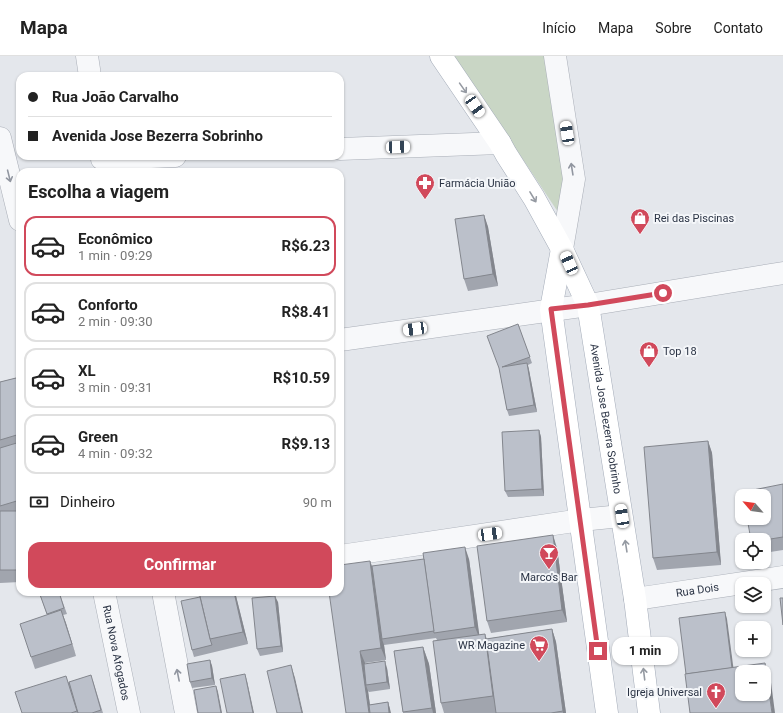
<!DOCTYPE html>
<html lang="pt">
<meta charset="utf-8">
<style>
body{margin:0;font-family:Roboto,sans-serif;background:#f2f2f2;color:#222;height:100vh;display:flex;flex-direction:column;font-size:15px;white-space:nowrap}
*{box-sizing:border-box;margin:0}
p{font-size:13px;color:#767676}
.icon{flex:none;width:22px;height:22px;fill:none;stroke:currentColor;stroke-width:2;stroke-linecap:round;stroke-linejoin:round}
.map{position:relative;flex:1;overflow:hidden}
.sheet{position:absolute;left:16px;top:112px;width:328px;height:428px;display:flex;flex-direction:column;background:#fff;border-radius:12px;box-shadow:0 1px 3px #0004}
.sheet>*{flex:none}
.hud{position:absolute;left:16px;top:16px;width:328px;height:88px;border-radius:12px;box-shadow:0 1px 3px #0004;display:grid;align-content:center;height:88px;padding:0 12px;background:#fff}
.needle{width:26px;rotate:298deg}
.tools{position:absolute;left:735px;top:433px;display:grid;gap:8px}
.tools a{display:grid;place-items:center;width:36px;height:36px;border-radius:8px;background:#fff;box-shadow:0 1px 3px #0004;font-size:20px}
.end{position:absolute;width:18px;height:18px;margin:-9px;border:5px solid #d1495b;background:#fff;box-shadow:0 0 0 2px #fff}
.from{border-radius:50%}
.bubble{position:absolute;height:28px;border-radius:12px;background:#fff;box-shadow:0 1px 3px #0004;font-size:13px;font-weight:700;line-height:28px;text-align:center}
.car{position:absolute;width:12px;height:24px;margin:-12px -6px;border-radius:5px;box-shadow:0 0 3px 1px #0007;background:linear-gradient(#fff 24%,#345 0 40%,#fff 0 76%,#345 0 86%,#fff 0)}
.hud b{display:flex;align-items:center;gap:14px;height:38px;font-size:15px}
.hud b+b{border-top:1px solid #e0e0e0}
.hud i{width:10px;height:10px;background:#222}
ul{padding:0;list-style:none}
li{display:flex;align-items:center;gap:12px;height:60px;margin:0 8px 6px;padding:0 4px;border:2px solid #e0e0e0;border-radius:12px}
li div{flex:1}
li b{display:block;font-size:15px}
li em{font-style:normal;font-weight:700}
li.selected{border-color:#d1495b}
li>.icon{width:36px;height:36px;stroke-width:1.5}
h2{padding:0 12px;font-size:18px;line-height:48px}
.pay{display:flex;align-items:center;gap:10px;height:44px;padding:0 12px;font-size:15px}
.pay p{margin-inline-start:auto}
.action{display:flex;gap:8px;margin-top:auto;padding:8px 12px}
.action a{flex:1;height:46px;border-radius:12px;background:#d1495b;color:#fff;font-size:16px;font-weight:700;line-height:46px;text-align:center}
header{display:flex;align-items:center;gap:24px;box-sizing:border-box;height:56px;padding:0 20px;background:#fff;border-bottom:1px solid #e0e0e0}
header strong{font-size:19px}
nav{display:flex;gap:22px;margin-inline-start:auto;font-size:14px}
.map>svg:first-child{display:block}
.green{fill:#c9d6c5}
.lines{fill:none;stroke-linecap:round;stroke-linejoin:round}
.minor-casing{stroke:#a9aeb7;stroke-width:23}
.major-casing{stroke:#a3abb8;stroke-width:23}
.minor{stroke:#f7f8fa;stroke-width:22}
.major{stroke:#fff;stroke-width:22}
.wall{fill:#a1a5ae}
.shaded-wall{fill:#83868d}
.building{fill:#bbc0ca;stroke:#83868d;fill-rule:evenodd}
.oneway{stroke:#959aa2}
.oneway2{stroke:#9196a0}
.route{stroke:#d1495b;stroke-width:5}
.labels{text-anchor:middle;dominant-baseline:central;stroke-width:4;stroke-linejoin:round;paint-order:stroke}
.poi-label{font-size:11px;fill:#2b3445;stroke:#f4f6f9;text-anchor:start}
.street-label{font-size:11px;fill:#2b3445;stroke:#f4f6f9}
</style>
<header>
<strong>Mapa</strong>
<nav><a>Início</a><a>Mapa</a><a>Sobre</a><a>Contato</a></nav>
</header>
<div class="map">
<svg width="783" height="657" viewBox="0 0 783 657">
<rect width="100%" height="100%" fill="#e4e7ec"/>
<!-- green -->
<polygon class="green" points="454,0 546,0 565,130 558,156"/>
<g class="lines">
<defs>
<g id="minor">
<polyline points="87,0 90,20"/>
<polyline points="555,0 574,123 562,193"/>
<polyline points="0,82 20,164"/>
<polyline points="340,93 500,87"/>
<polyline points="102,103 175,100"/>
<polyline points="340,284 588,249 783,217"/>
<polyline points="340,500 581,464 621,460"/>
<path id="s1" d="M104 536 129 657"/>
<polyline points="163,536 186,657"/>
<path id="s2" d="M635 543 783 521"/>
</g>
<g id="major">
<path id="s3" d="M441 0 500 87 506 98 534 142 562 193 588 249 635 543 649 657"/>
<polyline points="562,193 551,253 607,657"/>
</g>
</defs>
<!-- minor casing -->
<use href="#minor" class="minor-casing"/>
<!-- major casing -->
<use href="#major" class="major-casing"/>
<!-- minor -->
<use href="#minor" class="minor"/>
<!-- major -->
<use href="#major" class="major"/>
</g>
<!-- wall -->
<g class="wall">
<polygon points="484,159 488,171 498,230 468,235 464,223"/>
<polygon points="518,268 532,307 528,309 529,314 537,356 509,360 507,354 499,312"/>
<polygon points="20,321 20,526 0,527 0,326"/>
<polygon points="539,374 541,381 544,440 508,441 505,435"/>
<polygon points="708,385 712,397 721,509 657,514 653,502"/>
<polygon points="783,428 783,494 764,497 764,484"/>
<polygon points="557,492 567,566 491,577 487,565"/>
<polygon points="469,503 479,579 486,583 552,573 556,586 566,657 444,657 441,647 437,584 436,582 384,589 386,604 365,607 365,608 387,612 390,633 369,636 368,635 370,649 388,646 390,653 346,657 370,505 372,510"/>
<polygon points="39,536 59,536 67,558 63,559 76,600 35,613 31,601 47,559"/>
<polygon points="199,536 235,536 248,588 194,601 192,594 200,541"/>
<polygon points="278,546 283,596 260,600 257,593"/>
<polygon points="423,591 429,608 436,657 403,657 394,595"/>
<polygon points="210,604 212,610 215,629 192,632 190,626"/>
<polygon points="93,625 103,657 22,657 69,626"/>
</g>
<!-- shaded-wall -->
<g class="shaded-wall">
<polygon points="484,159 488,171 498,230 493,218"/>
<polygon points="527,307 529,314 537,356 534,349"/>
<polygon points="539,374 541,381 544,440 542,433"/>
<polygon points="708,385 712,397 721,509 717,496"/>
<polygon points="553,479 557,492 567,566 562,554"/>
<polygon points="465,491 469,503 480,584 475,571"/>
<polygon points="370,505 374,517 382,583 384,589 386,604 381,592"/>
<polygon points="234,536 235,536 248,588 243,576"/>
<polygon points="275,540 278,546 283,596 281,590"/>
<polygon points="61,554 66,567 76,600 72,588"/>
<polygon points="725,556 727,563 735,624 732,617"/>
<polygon points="552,573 556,586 566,657 563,657 563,655"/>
<polygon points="485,578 491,595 499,657 493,640"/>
<polygon points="423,591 429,608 436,657 433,657 432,652"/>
<polygon points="360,595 365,607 368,629 366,629 368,635 371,657 369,657"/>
<polygon points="210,604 212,610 215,629 212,622"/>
<polygon points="385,605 387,612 390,633 387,626"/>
<polygon points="765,607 770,619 775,657 772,657"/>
<polygon points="291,609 295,622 303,657 302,657"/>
<polygon points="245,618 247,625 254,657 253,657"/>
<polygon points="216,630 218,636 222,657 221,657"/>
<polygon points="388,646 390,653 391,657 389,657"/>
</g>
<!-- building -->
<g class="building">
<polygon points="484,159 493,218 464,223 455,163"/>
<polygon points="518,268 530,301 502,311 527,307 534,349 507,354 499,312 487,280"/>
<polygon points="20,321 20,378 0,384 0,326"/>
<polygon points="539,374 542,433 505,435 502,376"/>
<polygon points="708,385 717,496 653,502 644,391"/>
<polygon points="20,386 20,444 0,450 0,392"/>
<polygon points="783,428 783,481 764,484 751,484 747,462 764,462 764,440 743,440 743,436"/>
<rect x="0" y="455" width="20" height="59"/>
<polygon points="553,479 562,554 487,565 477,490"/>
<polygon points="465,491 475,571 434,577 423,497"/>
<polygon points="424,503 434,575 382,583 372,510"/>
<polygon points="370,505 381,592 360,595 369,657 346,657 329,536 340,536 340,509"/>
<polygon points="39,536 59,536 64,552 47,558"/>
<polygon points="199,536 234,536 243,576 210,583"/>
<polygon points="275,540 281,590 257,593 252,542"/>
<polygon points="200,541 210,583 212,589 192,594 181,545"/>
<polygon points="780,542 783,542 783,569"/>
<polygon points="61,554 72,588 31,601 20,568"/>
<polygon points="725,556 732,612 686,618 679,562"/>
<polygon points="552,573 563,655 551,657 496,657 486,583"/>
<polygon points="485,578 493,640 441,647 433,585"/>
<polygon points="423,591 432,652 403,656 394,595"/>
<polygon points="210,604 212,622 190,626 187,608"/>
<polygon points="385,605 387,626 366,629 364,608"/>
<path d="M765 607 772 657H690L685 618ZM742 616H764V638H742Z"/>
<polygon points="291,609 302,657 277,657 267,615"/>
<polygon points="245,618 253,657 227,657 220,623"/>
<polygon points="91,619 101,654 92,657 78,657 69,626"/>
<polygon points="66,620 77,655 71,657 22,657 15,636"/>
<polygon points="216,630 221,657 198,657 194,634"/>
<polygon points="388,646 389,657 370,657 369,649"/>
</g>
<!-- one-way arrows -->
<defs><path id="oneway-shaft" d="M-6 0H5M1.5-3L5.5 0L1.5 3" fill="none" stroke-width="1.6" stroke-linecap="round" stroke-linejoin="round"/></defs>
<g class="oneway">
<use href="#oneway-shaft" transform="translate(463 32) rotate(55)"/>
<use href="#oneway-shaft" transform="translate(533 141) rotate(59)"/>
<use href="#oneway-shaft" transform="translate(626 490) rotate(-99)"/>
<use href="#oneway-shaft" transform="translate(644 618) rotate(-97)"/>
</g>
<g class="oneway2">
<use href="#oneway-shaft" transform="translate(572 113) rotate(-99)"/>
<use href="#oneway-shaft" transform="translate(9 120) rotate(76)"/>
<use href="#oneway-shaft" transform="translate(178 619) rotate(-101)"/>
</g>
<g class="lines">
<!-- route -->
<polyline class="route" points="598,595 551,253 588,249 663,237"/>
</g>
<!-- icons -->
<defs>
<symbol id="pharmacy-pin" viewBox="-11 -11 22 30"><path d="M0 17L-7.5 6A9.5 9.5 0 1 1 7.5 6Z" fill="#d1495b" stroke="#f4f6f9"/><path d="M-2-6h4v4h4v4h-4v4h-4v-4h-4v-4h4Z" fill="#fff"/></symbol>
<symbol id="shop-pin" viewBox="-11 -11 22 30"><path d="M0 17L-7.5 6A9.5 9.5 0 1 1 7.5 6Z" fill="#d1495b" stroke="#f4f6f9"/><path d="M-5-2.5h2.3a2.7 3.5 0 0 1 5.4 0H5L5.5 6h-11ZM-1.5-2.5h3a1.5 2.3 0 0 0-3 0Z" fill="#fff"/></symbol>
<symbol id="bar-pin" viewBox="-11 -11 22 30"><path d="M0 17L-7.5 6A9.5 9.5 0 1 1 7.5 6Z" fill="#d1495b" stroke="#f4f6f9"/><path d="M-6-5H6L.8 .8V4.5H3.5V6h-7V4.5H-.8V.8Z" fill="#fff"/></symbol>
<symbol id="supermarket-pin" viewBox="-11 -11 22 30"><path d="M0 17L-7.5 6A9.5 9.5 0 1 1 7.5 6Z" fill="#d1495b" stroke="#f4f6f9"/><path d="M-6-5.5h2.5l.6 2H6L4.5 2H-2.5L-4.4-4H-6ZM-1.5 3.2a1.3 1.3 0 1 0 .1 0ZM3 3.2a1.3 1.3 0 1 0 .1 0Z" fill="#fff"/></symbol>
<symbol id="church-pin" viewBox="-11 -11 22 30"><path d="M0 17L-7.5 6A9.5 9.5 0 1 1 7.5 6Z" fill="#d1495b" stroke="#f4f6f9"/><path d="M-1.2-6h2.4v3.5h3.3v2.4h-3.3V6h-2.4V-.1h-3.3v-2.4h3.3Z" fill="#fff"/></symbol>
</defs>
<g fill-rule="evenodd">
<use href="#pharmacy-pin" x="414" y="116" width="22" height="30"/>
<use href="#shop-pin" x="629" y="151" width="22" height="30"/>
<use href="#shop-pin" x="638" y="284" width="22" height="30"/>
<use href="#bar-pin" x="538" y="486" width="22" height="30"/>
<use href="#supermarket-pin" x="528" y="578" width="22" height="30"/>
<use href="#church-pin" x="705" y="625" width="22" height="30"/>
</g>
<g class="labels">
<!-- poi labels -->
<g class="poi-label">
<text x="439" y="127">Farmácia União</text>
<text x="654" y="162">Rei das Piscinas</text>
<text x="663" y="295">Top 18</text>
<text x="549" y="521" text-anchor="middle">Marco's Bar</text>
<text x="525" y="589" text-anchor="end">WR Magazine</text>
<text x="702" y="636" text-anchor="end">Igreja Universal</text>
</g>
<!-- street labels -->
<g class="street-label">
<text stroke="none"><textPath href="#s3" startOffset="405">Avenida Jose Bezerra Sobrinho</textPath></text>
<text stroke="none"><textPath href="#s2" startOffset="63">Rua Dois</textPath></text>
<text stroke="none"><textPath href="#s1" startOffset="62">Rua Nova Afogados</textPath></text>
</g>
</g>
</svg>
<div class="tools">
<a><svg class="needle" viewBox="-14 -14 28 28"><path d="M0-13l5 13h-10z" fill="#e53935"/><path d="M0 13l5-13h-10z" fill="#767676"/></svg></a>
<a><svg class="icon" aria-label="locate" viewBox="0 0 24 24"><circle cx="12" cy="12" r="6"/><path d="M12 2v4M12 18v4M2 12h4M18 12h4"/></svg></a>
<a><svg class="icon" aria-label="layers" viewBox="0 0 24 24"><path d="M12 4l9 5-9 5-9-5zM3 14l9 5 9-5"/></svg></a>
<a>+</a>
<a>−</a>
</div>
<i class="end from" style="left:663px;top:237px"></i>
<i class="end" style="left:598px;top:595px"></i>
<div class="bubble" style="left:612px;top:581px;width:66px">1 min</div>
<i class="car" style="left:475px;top:50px;rotate:145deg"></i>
<i class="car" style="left:567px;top:77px;rotate:351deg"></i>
<i class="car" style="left:398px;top:91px;rotate:88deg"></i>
<i class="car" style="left:569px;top:207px;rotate:336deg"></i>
<i class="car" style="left:415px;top:273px;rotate:262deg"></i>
<i class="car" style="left:622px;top:460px;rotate:351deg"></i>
<i class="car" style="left:490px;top:478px;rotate:82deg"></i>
<div class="hud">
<b><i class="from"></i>Rua João Carvalho</b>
<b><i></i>Avenida Jose Bezerra Sobrinho</b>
</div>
<section class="sheet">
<h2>Escolha a viagem</h2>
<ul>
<li class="selected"><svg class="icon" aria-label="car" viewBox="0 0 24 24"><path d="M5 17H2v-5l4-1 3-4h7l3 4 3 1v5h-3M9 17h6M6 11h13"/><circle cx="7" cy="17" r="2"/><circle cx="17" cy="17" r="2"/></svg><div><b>Econômico</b><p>1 min · 09:29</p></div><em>R$6.23</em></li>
<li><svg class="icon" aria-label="car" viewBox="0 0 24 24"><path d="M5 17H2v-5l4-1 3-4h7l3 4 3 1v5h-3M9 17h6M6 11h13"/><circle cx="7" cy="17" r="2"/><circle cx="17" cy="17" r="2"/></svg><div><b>Conforto</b><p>2 min · 09:30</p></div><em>R$8.41</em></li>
<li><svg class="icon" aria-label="car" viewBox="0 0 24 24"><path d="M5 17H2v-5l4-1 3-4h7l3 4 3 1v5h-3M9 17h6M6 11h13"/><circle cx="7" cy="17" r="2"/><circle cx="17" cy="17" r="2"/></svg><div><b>XL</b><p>3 min · 09:31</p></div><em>R$10.59</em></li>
<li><svg class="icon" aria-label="car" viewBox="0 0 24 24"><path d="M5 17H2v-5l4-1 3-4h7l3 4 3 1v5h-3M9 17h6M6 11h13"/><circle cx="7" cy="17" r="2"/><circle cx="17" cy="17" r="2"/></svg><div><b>Green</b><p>4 min · 09:32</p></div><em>R$9.13</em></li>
</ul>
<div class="pay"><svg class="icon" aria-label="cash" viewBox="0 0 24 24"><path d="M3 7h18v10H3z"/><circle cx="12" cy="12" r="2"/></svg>Dinheiro<p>90 m</p></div>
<div class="action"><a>Confirmar</a></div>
</section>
</div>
